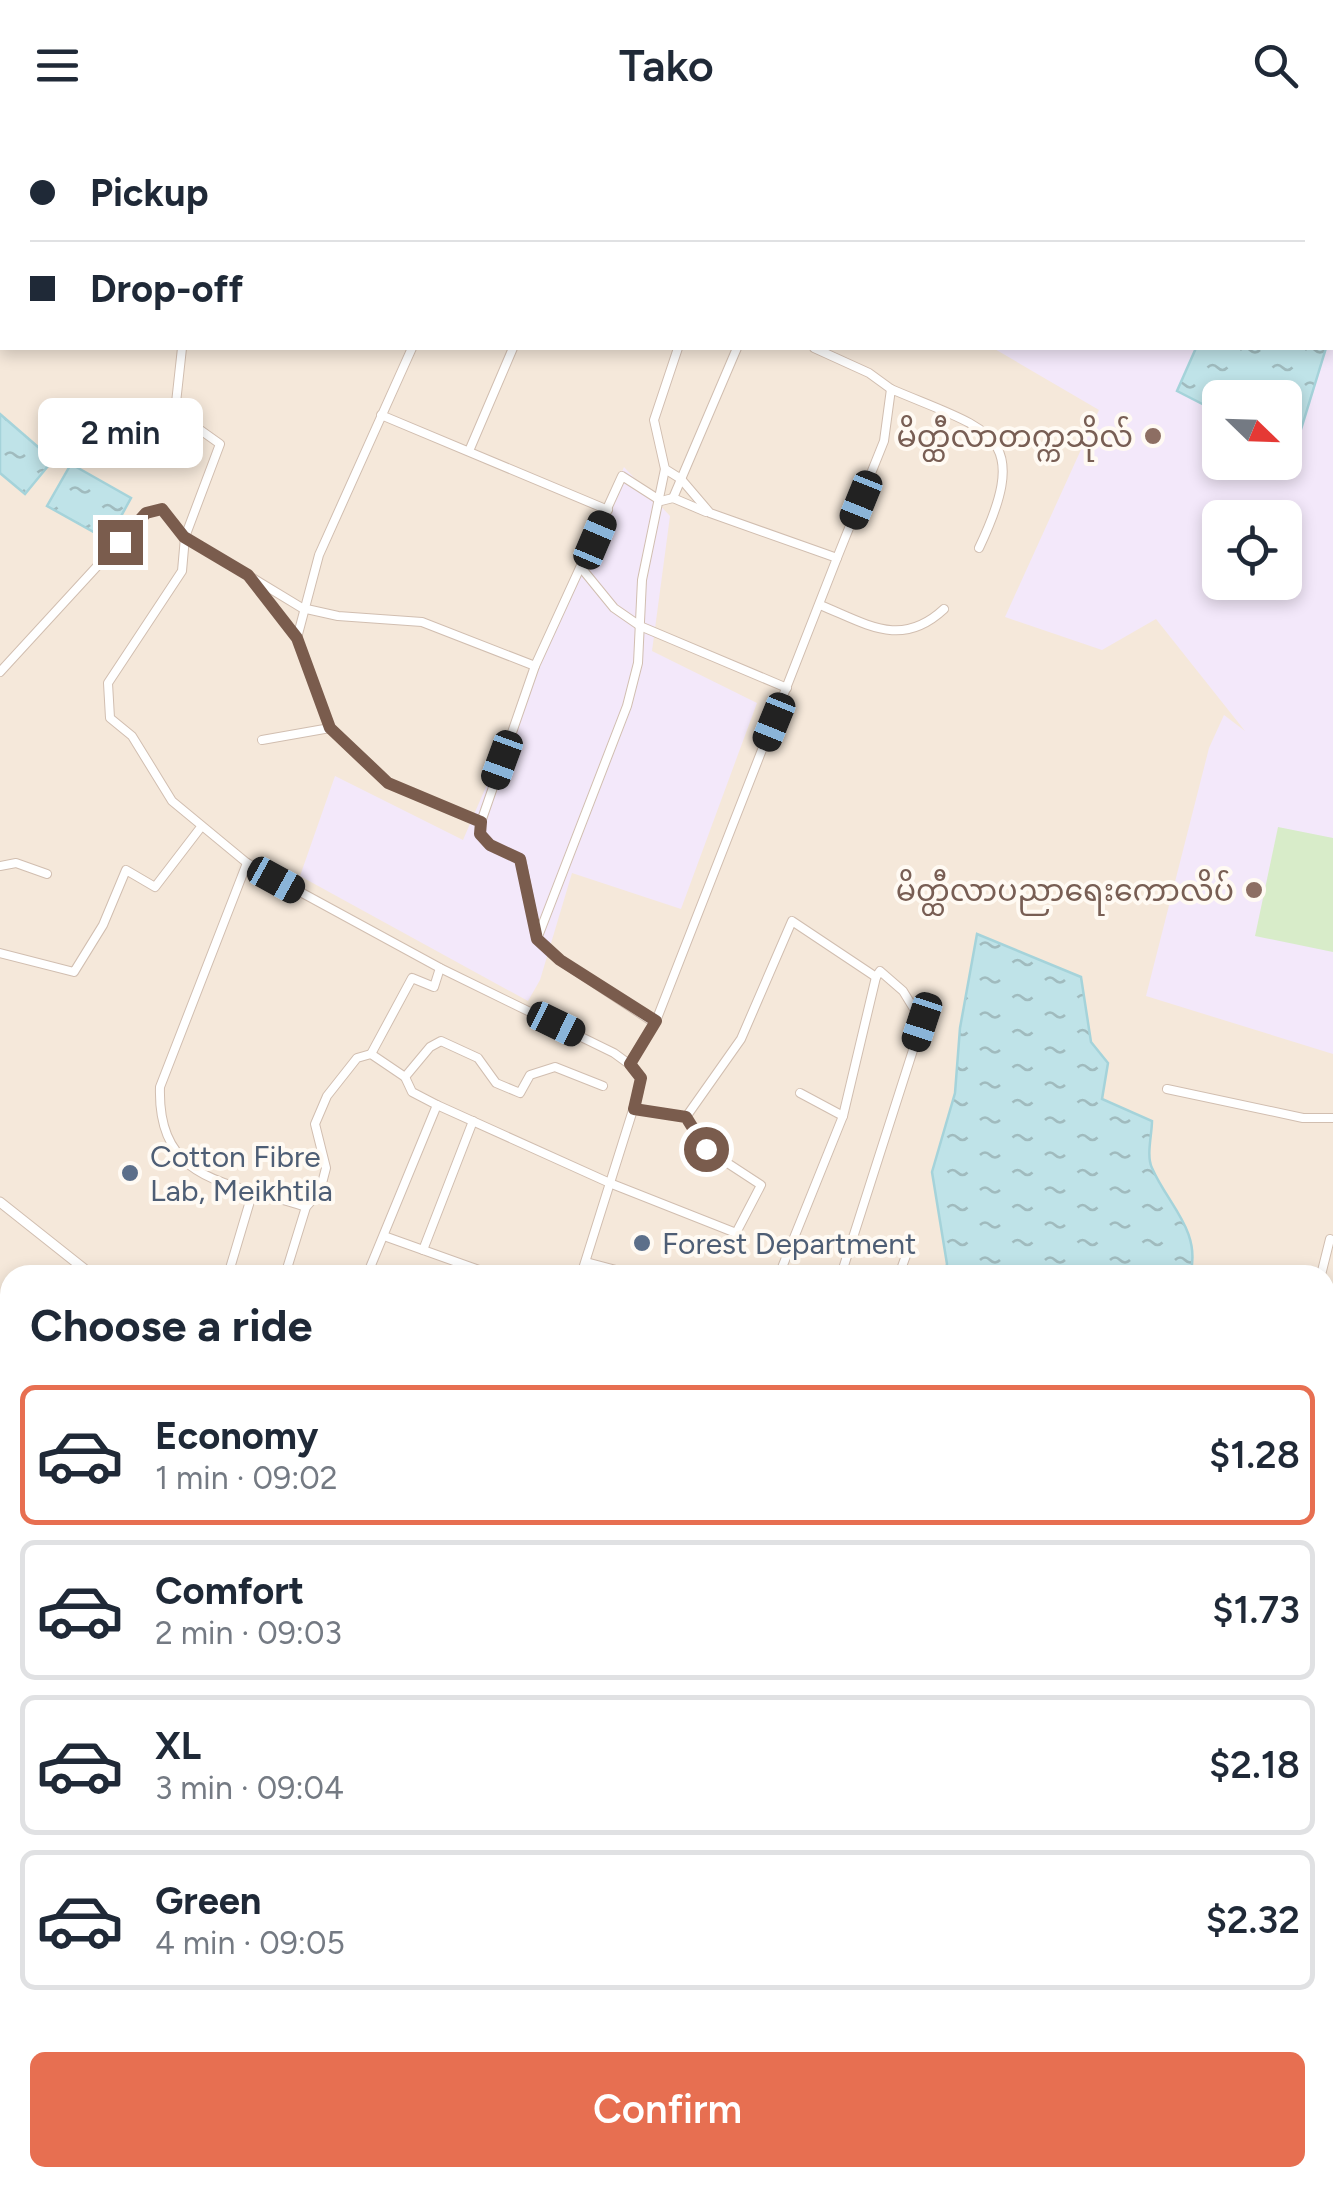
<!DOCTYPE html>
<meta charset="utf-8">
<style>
body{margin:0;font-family:Figtree,"Noto Sans Myanmar",sans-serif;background:#f2f2f3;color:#1f2937;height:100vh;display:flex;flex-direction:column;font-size:38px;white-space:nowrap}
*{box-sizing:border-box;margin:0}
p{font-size:32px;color:#747a83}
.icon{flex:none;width:55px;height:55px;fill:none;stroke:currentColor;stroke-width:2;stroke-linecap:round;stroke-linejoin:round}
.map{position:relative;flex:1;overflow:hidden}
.drawer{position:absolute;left:0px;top:1135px;width:1335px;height:922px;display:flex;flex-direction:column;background:#fff;border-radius:30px 30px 0 0;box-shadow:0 5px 15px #0003}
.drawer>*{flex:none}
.banner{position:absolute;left:0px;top:0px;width:1335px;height:220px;box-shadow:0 5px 15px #0003;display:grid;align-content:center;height:220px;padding:0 30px;background:#fff}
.needle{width:65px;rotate:113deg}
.controls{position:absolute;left:1202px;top:250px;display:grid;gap:20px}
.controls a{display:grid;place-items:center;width:100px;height:100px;border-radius:15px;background:#fff;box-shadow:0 5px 15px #0003;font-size:50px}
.end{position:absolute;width:45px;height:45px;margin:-22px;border:12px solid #7a5c4d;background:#fff;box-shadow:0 0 0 5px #fff}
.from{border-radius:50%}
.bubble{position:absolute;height:70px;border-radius:15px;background:#fff;box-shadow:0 5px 15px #0003;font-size:32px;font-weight:600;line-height:70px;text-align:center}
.car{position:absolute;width:30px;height:60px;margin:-30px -15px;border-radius:12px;box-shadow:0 0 8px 2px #0007;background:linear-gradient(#222 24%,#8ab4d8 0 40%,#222 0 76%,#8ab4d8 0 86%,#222 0)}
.banner b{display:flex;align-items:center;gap:35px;height:95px;font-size:38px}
.banner b+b{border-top:2px solid #e0e1e3}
.banner i{width:25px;height:25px;background:#1f2937}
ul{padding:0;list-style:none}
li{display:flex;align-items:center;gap:30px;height:140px;margin:0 20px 15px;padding:0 10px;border:5px solid #e0e1e3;border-radius:15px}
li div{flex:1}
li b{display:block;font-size:38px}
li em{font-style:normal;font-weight:600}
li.on{border-color:#e76f51}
li>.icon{width:90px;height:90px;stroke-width:1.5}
h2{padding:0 30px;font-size:45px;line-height:120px}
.cta{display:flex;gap:20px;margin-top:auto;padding:20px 30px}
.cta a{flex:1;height:115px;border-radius:15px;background:#e76f51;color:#fff;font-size:40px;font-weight:600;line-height:115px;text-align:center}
header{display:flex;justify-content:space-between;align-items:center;height:130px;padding:0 30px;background:#fff;font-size:45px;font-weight:600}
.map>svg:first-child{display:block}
.residential{fill:#f5e8da;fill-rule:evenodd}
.education{fill:#f3e8fa;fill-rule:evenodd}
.green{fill:#d8ecc9}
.water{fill:url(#water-ripples);stroke:#a5d3da;stroke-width:2.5}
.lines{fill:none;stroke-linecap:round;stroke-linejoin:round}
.minor-casing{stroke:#d1beb0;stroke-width:10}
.tertiary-casing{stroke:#d1beb0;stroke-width:11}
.minor{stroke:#fff;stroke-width:8}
.tertiary{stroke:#fff;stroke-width:9}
.route{stroke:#7a5c4d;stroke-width:12}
.education-dot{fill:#8d6e63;stroke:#fffaf3;stroke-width:4}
.service-dot{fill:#5c6f8a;stroke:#fffaf3;stroke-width:4}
.labels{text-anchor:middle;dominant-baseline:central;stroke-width:8;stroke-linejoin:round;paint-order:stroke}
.education-label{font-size:30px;fill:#785e54;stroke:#fffaf3;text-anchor:end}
.service-label{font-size:30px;fill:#4e5e75;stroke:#fffaf3;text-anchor:start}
</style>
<header><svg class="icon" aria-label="menu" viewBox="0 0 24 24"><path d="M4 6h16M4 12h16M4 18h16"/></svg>Tako<svg class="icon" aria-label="search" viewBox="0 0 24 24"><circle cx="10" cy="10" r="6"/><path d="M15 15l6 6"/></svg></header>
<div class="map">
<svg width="1333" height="2056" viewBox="0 0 1333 2056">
<defs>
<pattern id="water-ripples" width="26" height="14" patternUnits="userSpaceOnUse" patternTransform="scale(2.5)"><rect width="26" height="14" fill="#bfe3e8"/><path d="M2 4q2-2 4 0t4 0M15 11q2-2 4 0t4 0" fill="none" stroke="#a0bbbe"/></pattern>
</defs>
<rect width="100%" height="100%" fill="#fdf6ec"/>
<!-- residential -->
<g class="residential">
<path d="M0 0H1333V1453L1325 1444V1145H10V1226L0 1222ZM2 2H1332V218H2ZM1220 268H1285V332H1220ZM1220 388H1285V452H1220Z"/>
<polygon points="1333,1850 1333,2056 1292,2056 1293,2048 1325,2048 1325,1862"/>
</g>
<!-- education -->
<g class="education">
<path d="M749 0H1333V924L1146 866 1209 618 1224 585 1245 601 1156 489 1102 520 1005 487 1099 280 993 218H1332V2ZM1220 268H1285V332H1220ZM1220 388H1285V452H1220Z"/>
<polygon points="624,337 670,386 652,521 757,573 681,779 572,743 540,850 528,871 300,746 335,646 463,710"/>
</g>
<!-- green -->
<polygon class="green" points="1278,697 1333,708 1333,822 1255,806"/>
<!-- water -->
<g class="water">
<polygon points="1196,218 1326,218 1294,322 1285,318 1285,268 1220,268 1220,283 1177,261"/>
<polygon points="0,284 53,330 25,364 0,343"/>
<polygon points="71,334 131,368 108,410 47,376"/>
<path d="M977 804 1081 847 1091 912 1108 933 1102 969 1152 991C1152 1004 1146 1026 1152 1038 1168 1075 1202 1101 1190 1145H944L947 1134 932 1042 955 963 960 898Z"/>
<polygon points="0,1225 10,1229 10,2048 1291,2048 1290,2056 0,2056"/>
<polygon points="1325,1447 1333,1456 1333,1842 1325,1855"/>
</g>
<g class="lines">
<defs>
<g id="minor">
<polyline points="81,0 83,2"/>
<polyline points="713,0 713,2"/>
<polyline points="123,2 126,0"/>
<polyline points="286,2 290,0"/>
<polyline points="0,26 2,27"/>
<polyline points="0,135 2,131"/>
<polyline points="0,142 2,144"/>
<polyline points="182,218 175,282 220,314 185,407 182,441 108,553 110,588 132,606 172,671 247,733 440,838 614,923 629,934"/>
<polyline points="814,218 869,243 891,259"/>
<polyline points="381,285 608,380"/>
<polyline points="469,321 513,218"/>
<polyline points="673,368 737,218"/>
<path d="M837 428 884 311 891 259C989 301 1034 302 979 418"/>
<polyline points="583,440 614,478 640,496 787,558"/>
<polyline points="251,448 297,508 330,598 388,653 481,692"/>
<path d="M820 475C867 494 901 519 944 479"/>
<polyline points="297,508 319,425 412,218"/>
<polyline points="0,542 146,383 162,379 185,407 302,478 338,486 422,492 535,536"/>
<polyline points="262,610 330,598"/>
<path d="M247 733 160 957C157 1055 232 1052 306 1077"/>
<polyline points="0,736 16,733 47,744"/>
<polyline points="537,809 627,576 638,533 642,450 665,339"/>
<polyline points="0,823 74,842 103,795 126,740 155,757 201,697"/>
<polyline points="653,892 561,831 537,809 521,729 490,715 480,703 481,692 535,536 622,346 661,371 673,368 706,382"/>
<polyline points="371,924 412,848 434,857 440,838"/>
<polyline points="1167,959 1303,988 1333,988"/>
<polyline points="800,963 843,986"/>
<polyline points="437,975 612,1054 736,1103 761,1055 706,1019 686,987"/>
<polyline points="633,979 686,987 741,909 792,791 876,847 880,841 903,861 922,892 841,1145"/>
<polyline points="384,1106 493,1145"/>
<polyline points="423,1120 473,991"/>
<polyline points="586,1132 635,1145"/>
<polyline points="228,1145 253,1061"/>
<polyline points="285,1145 306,1077 320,1061 326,1038 315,994 327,966 357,928 371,924 405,947 430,917 441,911 478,928 496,953 520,963 530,945 555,937 603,956"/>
<polyline points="367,1145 437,975 412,962 405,947"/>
<polyline points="581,1145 638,964 641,948 629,934 656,891 837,428 710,383 681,349 665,339 654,290 678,218"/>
<polyline points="779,1145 843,986 876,847"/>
<polyline points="899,1145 909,1117"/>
<polyline points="1321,1145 1330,1109"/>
<polyline points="1325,1234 1333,1235"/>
<polyline points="1325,1383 1333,1386"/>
<polyline points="1325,1895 1333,1880"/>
<polyline points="1308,2048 1308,2056"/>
</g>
<g id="tertiary">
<polyline points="0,1072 92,1145"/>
<polyline points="1325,1418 1333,1422"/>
</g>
</defs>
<!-- minor casing -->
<use href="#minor" class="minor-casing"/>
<!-- tertiary casing -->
<use href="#tertiary" class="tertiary-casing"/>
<!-- minor -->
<use href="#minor" class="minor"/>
<!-- tertiary -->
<use href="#tertiary" class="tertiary"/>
</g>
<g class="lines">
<!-- route -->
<polyline class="route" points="120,412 146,383 162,379 184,407 248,445 297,508 330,598 388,653 481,692 480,704 490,715 520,729 537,809 560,830 656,891 630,934 641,948 634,979 686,987 706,1019"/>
</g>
<!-- markers -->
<g class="education-dot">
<circle cx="1153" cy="306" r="10"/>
<circle cx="1254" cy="760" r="10"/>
</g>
<g class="service-dot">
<circle cx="130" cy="1043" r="10"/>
<circle cx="642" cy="1113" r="10"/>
</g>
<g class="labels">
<!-- education labels -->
<g class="education-label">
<text x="1133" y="306">မိတ္ထီလာတက္ကသိုလ်</text>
<text x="1234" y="760">မိတ္ထီလာပညာရေးကောလိပ်</text>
</g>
<!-- service labels -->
<g class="service-label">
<text x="150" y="1026">Cotton Fibre<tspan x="150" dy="34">Lab, Meikhtila</tspan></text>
<text x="662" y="1113">Forest Department</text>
</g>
</g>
</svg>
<div class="controls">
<a><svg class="needle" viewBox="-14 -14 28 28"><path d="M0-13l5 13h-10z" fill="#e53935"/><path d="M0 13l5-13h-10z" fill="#747a83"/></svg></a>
<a><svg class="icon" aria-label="locate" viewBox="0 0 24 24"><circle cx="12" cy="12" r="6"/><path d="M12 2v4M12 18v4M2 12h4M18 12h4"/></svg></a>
</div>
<i class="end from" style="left:706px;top:1019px"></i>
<i class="end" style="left:120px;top:412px"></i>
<div class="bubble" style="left:38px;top:268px;width:165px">2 min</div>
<i class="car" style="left:861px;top:370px;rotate:202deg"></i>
<i class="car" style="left:595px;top:410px;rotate:23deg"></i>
<i class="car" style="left:774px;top:592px;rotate:202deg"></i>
<i class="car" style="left:502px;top:630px;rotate:200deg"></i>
<i class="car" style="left:276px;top:750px;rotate:119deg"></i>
<i class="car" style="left:922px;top:892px;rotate:198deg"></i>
<i class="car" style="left:556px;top:894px;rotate:116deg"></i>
<div class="banner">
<b><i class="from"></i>Pickup</b>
<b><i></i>Drop-off</b>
</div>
<section class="drawer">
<h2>Choose a ride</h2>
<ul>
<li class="on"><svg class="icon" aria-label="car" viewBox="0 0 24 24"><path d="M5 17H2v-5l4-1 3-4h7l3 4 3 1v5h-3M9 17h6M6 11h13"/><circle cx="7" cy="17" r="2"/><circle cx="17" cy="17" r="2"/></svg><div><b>Economy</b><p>1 min · 09:02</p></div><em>$1.28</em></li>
<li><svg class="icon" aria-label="car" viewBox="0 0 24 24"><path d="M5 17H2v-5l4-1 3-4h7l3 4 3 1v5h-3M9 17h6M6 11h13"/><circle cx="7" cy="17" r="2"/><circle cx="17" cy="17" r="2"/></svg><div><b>Comfort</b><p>2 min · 09:03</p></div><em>$1.73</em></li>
<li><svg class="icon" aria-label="car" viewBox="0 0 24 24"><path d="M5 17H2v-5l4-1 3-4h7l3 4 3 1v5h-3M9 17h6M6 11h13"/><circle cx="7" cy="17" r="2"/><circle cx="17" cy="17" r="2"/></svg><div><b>XL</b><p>3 min · 09:04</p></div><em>$2.18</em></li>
<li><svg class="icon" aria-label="car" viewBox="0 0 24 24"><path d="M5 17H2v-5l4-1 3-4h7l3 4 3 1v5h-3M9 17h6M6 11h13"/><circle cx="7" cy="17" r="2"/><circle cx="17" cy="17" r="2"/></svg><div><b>Green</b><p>4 min · 09:05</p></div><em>$2.32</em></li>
</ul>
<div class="cta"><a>Confirm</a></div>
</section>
</div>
